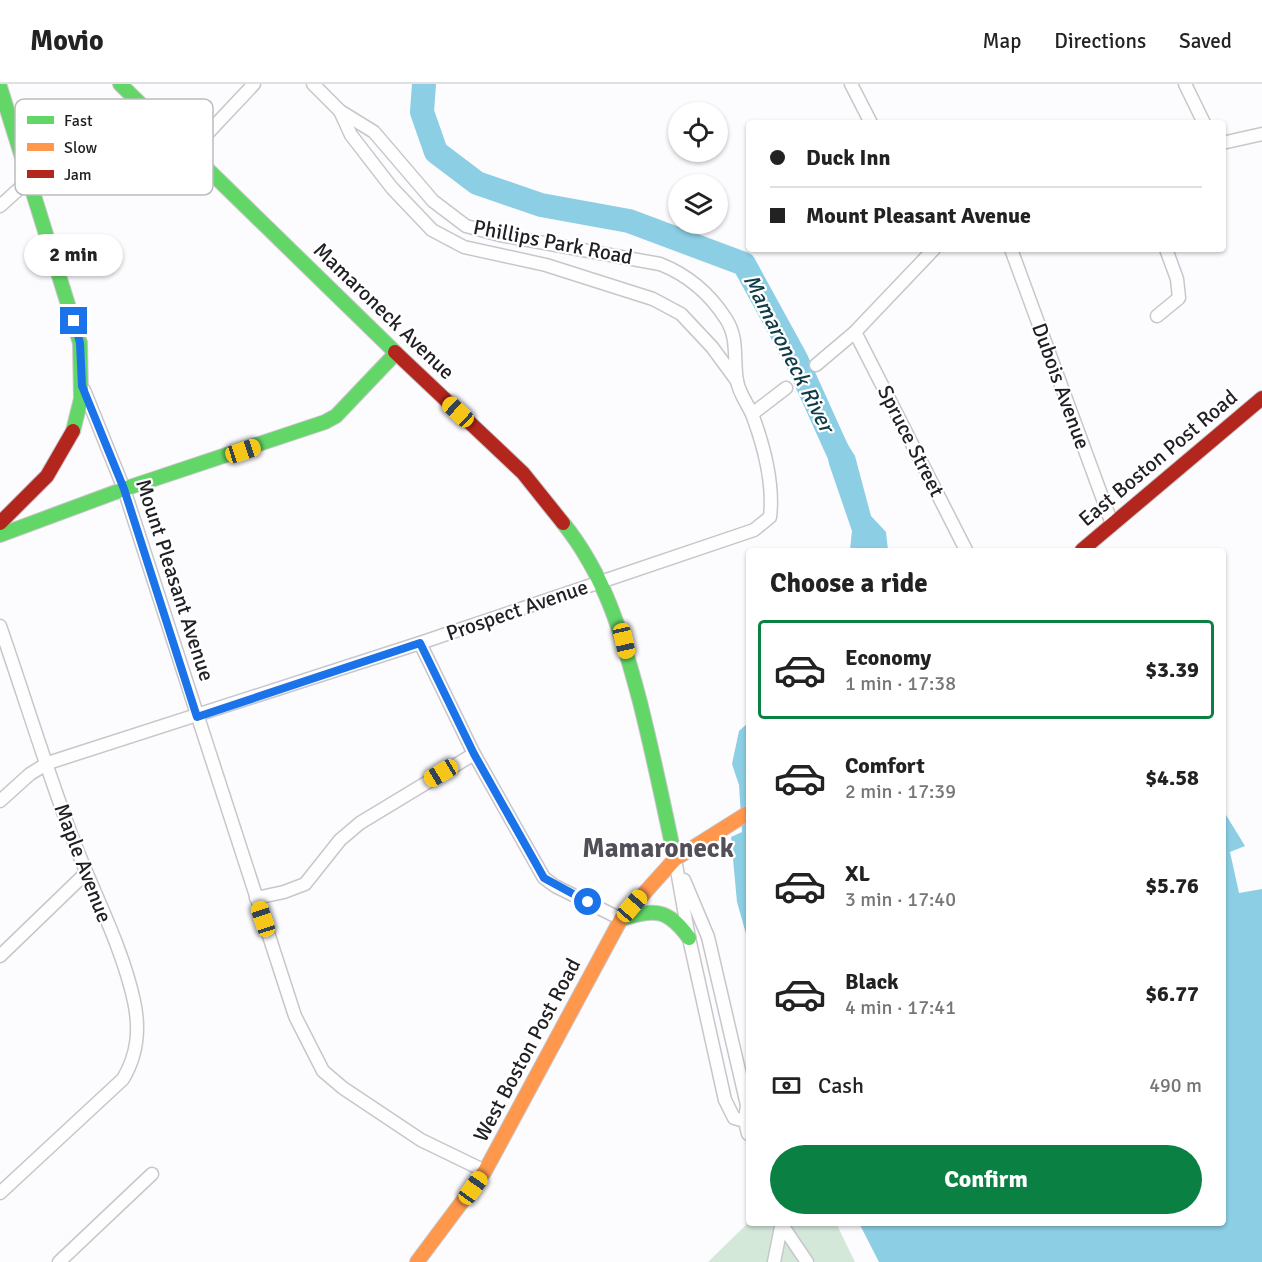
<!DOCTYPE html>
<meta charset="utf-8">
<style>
body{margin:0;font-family:Signika,sans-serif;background:#f6f6f6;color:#222;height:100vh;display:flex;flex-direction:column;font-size:22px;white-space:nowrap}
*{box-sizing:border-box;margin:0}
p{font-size:20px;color:#767676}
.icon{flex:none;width:33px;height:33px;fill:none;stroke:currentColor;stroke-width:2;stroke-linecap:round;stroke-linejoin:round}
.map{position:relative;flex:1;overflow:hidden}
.drawer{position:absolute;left:746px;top:464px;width:480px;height:678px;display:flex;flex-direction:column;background:#fff;border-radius:6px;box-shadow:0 2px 4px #0004}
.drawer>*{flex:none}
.guide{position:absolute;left:746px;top:36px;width:480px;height:132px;border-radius:6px;box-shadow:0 2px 4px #0004;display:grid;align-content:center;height:132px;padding:0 24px;background:#fff}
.fabs{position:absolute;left:668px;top:18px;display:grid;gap:12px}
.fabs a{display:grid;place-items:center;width:60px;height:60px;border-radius:50%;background:#fff;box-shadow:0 2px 4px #0004;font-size:30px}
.end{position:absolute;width:27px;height:27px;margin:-14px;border:8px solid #1a73e8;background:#fff;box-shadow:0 0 0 3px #fff}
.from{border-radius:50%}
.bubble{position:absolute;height:42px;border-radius:21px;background:#fff;box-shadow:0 2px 4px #0004;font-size:20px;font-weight:700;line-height:42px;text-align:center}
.car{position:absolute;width:18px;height:36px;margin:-18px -9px;border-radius:8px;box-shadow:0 0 4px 2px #0007;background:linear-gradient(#f5c518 24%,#345 0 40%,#f5c518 0 76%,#345 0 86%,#f5c518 0)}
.guide b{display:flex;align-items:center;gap:21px;height:57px;font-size:22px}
.guide b+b{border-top:2px solid #e0e0e0}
.guide i{width:15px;height:15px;background:#222}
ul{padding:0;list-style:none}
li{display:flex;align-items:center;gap:18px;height:99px;margin:0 12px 9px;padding:0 12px;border:3px solid transparent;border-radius:6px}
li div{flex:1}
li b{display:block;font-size:22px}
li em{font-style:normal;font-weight:700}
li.on{border-color:#0b8043}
li>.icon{width:54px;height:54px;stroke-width:1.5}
h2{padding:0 24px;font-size:27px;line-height:72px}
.pay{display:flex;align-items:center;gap:15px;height:66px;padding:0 24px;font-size:22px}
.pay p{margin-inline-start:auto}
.primary-button{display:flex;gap:12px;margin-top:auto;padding:12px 24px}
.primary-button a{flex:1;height:69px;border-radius:36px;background:#0b8043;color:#fff;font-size:24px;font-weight:700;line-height:69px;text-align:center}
header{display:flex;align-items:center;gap:36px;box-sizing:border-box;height:84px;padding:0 30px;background:#fff;border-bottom:2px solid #e0e0e0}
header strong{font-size:28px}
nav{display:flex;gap:33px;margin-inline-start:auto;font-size:21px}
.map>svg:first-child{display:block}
.green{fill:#d3e8d9}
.water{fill:#8ccee4}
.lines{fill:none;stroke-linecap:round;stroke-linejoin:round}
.river{stroke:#8ccee4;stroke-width:24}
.street-casing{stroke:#c8c6ca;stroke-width:15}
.fast-casing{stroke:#c8c6ca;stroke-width:16}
.slow-casing{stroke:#c8c6ca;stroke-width:16}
.jam-casing{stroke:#c8c6ca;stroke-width:16}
.street{stroke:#fffeff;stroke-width:12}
.fast{stroke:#63d668;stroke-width:14}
.slow{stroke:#ff974d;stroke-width:14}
.jam{stroke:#b3261e;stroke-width:14}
.route{stroke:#1a73e8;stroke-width:8}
.labels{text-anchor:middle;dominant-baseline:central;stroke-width:4.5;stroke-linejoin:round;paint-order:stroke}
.street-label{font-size:21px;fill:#201f23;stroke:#fff}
.water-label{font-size:22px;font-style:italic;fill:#103b49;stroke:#fff}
.district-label{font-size:27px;font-weight:bold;fill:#534f59;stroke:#fff}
.key{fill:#fff;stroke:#bcbcbd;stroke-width:1.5}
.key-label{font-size:16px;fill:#201f23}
</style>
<header>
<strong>Movio</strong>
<nav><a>Map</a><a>Directions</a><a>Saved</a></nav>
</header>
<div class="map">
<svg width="1262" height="1178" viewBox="0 0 1262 1178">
<rect width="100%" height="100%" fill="#fcfbfe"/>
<!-- green -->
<polygon class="green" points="749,1138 836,1139 855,1178 708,1178"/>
<!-- water -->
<g class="water">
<polygon points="830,332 855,372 871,432 886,448 888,466 850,466 852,447 829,380 822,343"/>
<polygon points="748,639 748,857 737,818 731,753 742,748 739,701 732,680 739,647"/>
<polygon points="1223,726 1245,762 1230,768 1239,809 1262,805 1262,1178 879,1178 859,1139 1222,1138"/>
</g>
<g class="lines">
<!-- river -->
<polyline class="river" points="424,0 422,28 436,68 477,99 541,121 629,137 744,180 796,275 838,368"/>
<defs>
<g id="street">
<polyline points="851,0 871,39"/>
<polyline points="1185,0 1204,39"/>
<polyline points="340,27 351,51 392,104 432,146 464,163 546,181 653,215 681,230 712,263 737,297"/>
<polyline points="1222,59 1262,50"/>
<polyline points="190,68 254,0"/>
<polyline points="0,122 30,95"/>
<polyline points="1011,165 1112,440"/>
<polyline points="1157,232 1179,214 1177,195 1166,165"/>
<polyline points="855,248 966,466"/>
<polyline points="816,281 855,248 934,165"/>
<polyline points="84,306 124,405 295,932 323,987 343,1004 421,1056 485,1087"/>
<polyline points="752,330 786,304"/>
<path d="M0 542C25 614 47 687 74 758 94 810 122 862 134 917 140 945 138 970 123 995L0 1109"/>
<polyline points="420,559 474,670 544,794 555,802 621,835"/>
<path d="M0 717 30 690 48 679 420 559 754 446 770 433C774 399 764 362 752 330 747 319 739 309 737 297 733 275 739 255 726 235 710 210 688 191 660 180L500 151 466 142 433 117 374 48 340 27 313 0"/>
<polyline points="675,775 689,854 725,1016 734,1034 745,1037"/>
<polyline points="684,796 708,853 747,1021 745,1037"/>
<polyline points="256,814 284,808 305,800 340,756 360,739 474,670"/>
<polyline points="0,872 86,789"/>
<polyline points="745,1037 748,1050"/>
<polyline points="780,1138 807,1178"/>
<polyline points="59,1178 152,1090"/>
<polyline points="774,1178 781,1143"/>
</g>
<g id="fast">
<polyline points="120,0 395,268"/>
<polyline points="0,3 80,259 81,315 73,347"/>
<path d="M563 439C606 492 623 554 640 618 653 670 664 722 675 775"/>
<polyline points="0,451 124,405 325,338 336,332 396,269"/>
<path d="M621 835C655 825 667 824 689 854"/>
</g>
<polyline id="slow" points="417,1178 485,1087 621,835 675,775 748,729"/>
<g id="jam">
<polyline points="395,268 523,389 563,439"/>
<polyline points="0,439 47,392 73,347"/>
<polyline points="1082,466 1262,314"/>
</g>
</defs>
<!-- street casing -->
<use href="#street" class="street-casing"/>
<!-- fast casing -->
<use href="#fast" class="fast-casing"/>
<!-- slow casing -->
<use href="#slow" class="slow-casing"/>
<!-- jam casing -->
<use href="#jam" class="jam-casing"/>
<!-- street -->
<use href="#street" class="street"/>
<!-- fast -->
<use href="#fast" class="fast"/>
<!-- slow -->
<use href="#slow" class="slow"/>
<!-- jam -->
<use href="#jam" class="jam"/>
</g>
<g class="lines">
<!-- route -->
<polyline class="route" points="74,237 80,259 82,302 124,405 197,633 420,559 474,670 544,794 588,818"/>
</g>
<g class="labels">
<!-- street labels -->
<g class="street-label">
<text transform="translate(553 158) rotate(11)">Phillips Park Road</text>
<text transform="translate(384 227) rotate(44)">Mamaroneck Avenue</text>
<text transform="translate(1061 302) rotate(70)">Dubois Avenue</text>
<text transform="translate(911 357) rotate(63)">Spruce Street</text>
<text transform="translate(1158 374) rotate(-40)">East Boston Post Road</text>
<text transform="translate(175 496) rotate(72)">Mount Pleasant Avenue</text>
<text transform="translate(517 526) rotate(-19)">Prospect Avenue</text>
<text transform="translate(83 779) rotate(69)">Maple Avenue</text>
<text transform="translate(527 966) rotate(-62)">West Boston Post Road</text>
</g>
<!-- water labels -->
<g class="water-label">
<text transform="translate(789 269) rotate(63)">Mamaroneck River</text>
</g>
<!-- district labels -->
<g class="district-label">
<text x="658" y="764">Mamaroneck</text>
</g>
</g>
<!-- legend -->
<rect x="15" y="15" width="198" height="96" rx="9" class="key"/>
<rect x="27" y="32" width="27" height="8" fill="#63d668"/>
<rect x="27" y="59" width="27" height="8" fill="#ff974d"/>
<rect x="27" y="86" width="27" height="8" fill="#b3261e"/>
<g class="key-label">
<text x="64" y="42">Fast</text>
<text x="64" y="69">Slow</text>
<text x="64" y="96">Jam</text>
</g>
</svg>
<div class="fabs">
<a><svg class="icon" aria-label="locate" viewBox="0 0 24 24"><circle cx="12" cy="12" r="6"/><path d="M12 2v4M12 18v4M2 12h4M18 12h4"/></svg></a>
<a><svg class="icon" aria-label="layers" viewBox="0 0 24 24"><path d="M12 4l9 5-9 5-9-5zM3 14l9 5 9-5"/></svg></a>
</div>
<i class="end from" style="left:588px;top:818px"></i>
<i class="end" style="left:74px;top:237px"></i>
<div class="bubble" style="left:24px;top:150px;width:99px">2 min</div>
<i class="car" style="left:458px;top:328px;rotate:313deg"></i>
<i class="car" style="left:243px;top:367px;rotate:72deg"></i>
<i class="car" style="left:624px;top:557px;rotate:167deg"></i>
<i class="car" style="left:441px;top:689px;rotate:239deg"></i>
<i class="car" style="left:632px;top:822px;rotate:41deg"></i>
<i class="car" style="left:263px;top:835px;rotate:342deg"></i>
<i class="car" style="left:473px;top:1104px;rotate:35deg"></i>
<div class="guide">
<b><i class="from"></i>Duck Inn</b>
<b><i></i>Mount Pleasant Avenue</b>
</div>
<section class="drawer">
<h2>Choose a ride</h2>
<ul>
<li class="on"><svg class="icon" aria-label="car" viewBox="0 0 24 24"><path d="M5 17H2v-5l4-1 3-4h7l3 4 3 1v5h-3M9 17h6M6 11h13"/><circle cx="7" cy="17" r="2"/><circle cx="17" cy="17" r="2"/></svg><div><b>Economy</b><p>1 min · 17:38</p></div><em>$3.39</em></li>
<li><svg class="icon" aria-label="car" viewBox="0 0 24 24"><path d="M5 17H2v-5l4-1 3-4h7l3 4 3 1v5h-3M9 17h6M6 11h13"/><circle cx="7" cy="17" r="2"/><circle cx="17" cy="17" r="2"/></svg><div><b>Comfort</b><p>2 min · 17:39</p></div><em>$4.58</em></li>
<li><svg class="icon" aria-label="car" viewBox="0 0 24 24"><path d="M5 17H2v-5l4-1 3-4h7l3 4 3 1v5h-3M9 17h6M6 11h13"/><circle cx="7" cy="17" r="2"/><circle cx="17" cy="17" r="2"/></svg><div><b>XL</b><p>3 min · 17:40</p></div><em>$5.76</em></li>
<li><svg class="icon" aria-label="car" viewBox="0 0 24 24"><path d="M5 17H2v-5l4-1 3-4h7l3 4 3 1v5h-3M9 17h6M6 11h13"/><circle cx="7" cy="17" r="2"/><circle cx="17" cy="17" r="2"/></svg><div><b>Black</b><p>4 min · 17:41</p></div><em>$6.77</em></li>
</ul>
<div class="pay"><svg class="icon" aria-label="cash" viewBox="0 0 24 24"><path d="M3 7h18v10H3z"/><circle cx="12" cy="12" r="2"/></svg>Cash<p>490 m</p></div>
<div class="primary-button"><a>Confirm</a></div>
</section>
</div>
